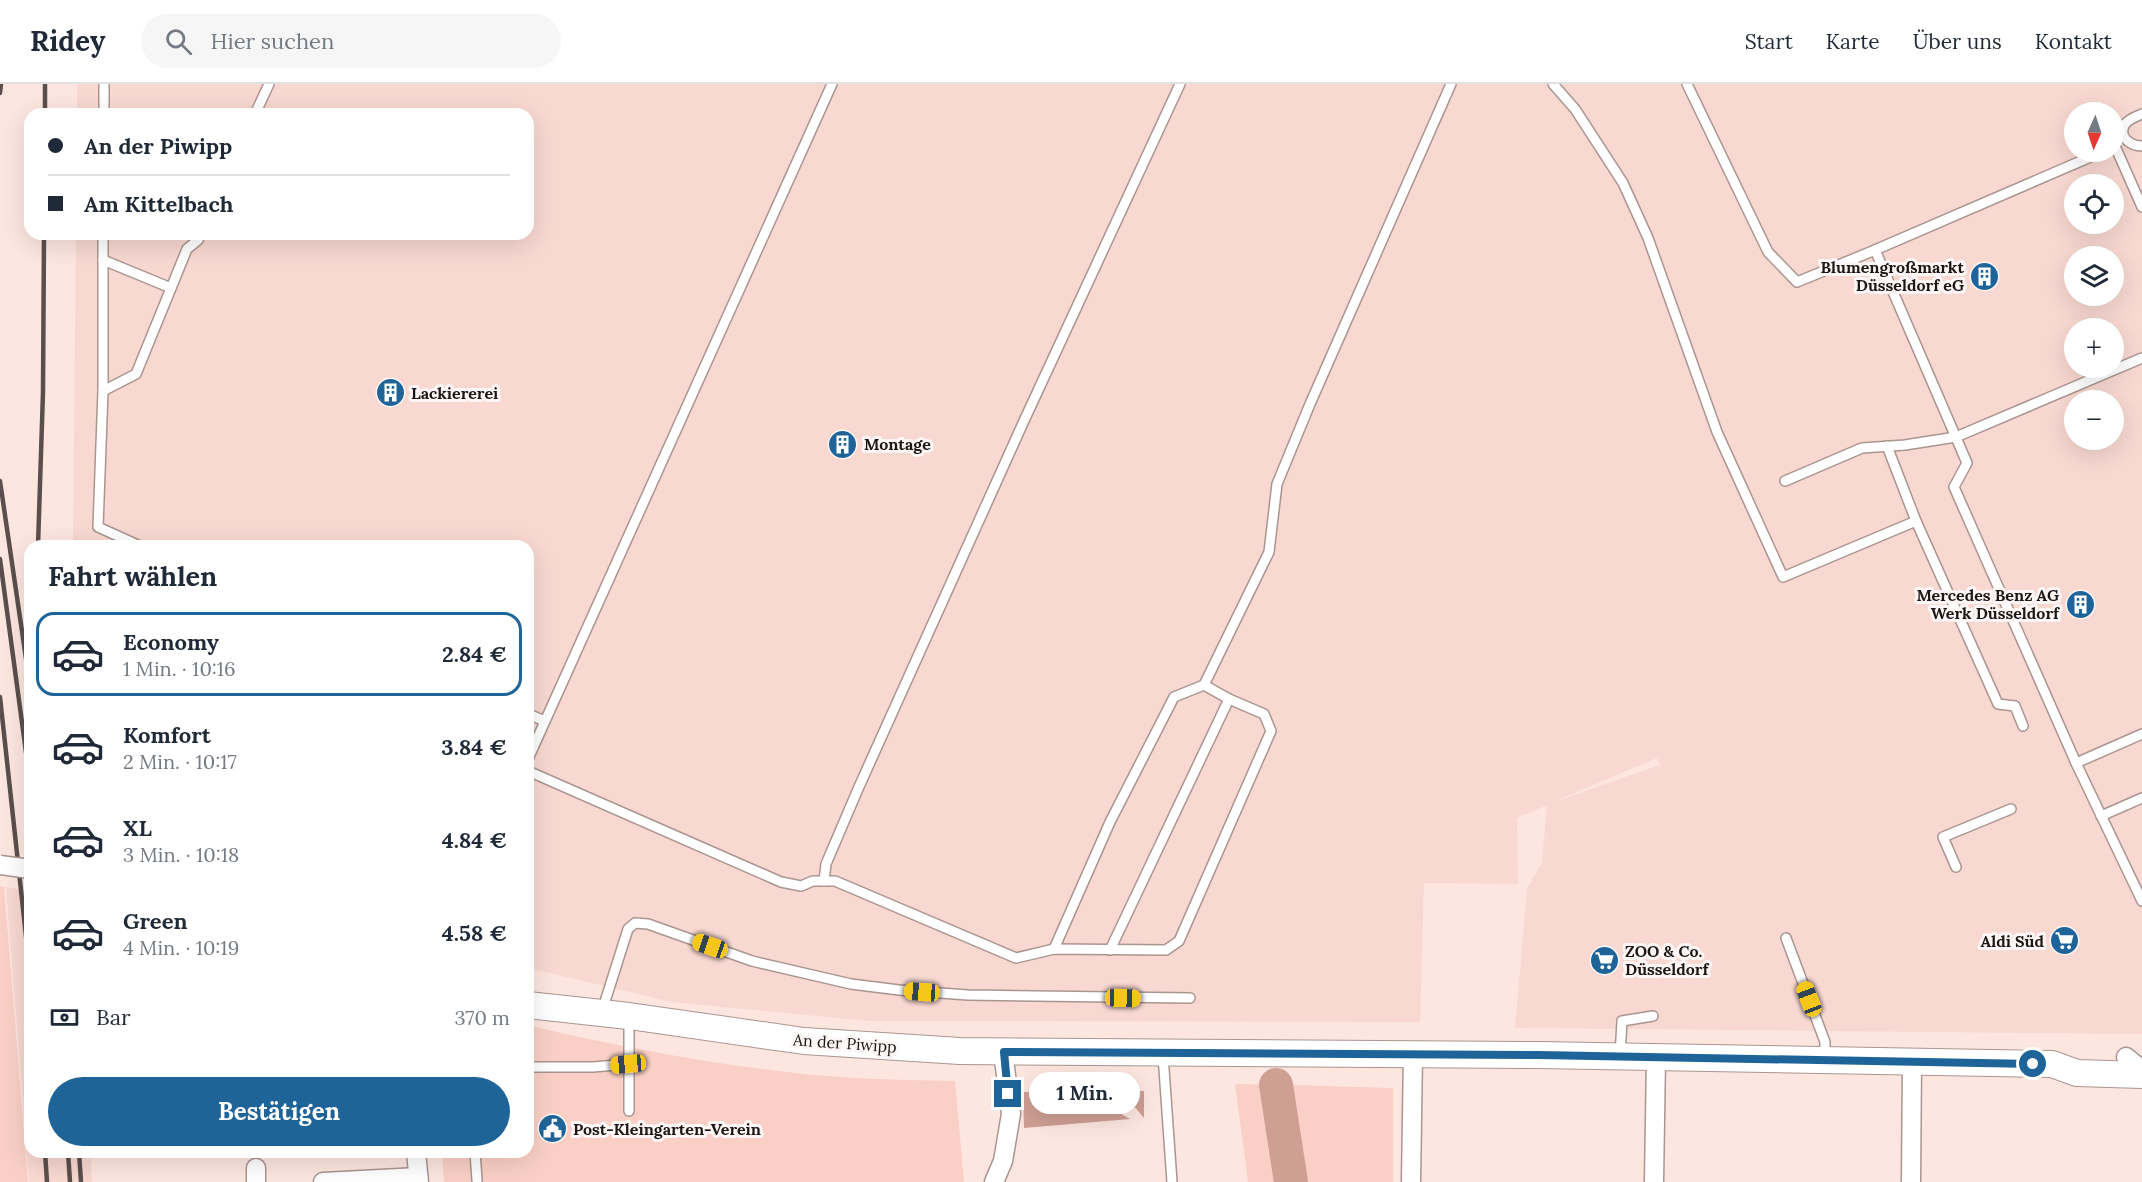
<!DOCTYPE html>
<html lang="de">
<meta charset="utf-8">
<style>
body{margin:0;font-family:Lora,serif;background:#f6f6f7;color:#1f2937;height:100vh;display:flex;flex-direction:column;font-size:22px;white-space:nowrap}
*{box-sizing:border-box;margin:0}
p{font-size:20px;color:#747a83}
.icon{flex:none;width:33px;height:33px;fill:none;stroke:currentColor;stroke-width:2;stroke-linecap:round;stroke-linejoin:round}
.map{position:relative;flex:1;overflow:hidden}
.drawer{position:absolute;left:24px;top:456px;width:510px;height:618px;display:flex;flex-direction:column;background:#fff;border-radius:18px;box-shadow:0 6px 24px #0002}
.drawer>*{flex:none}
.banner{position:absolute;left:24px;top:24px;width:510px;height:132px;border-radius:18px;box-shadow:0 6px 24px #0002;display:grid;align-content:center;height:132px;padding:0 24px;background:#fff}
.needle{width:39px;rotate:183deg}
.fabs{position:absolute;left:2064px;top:18px;display:grid;gap:12px}
.fabs a{display:grid;place-items:center;width:60px;height:60px;border-radius:50%;background:#fff;box-shadow:0 6px 24px #0002;font-size:30px}
.end{position:absolute;width:27px;height:27px;margin:-14px;border:8px solid #1f6499;background:#fff;box-shadow:0 0 0 3px #fff}
.from{border-radius:50%}
.bubble{position:absolute;height:42px;border-radius:21px;background:#fff;box-shadow:0 6px 24px #0002;font-size:20px;font-weight:700;line-height:42px;text-align:center}
.car{position:absolute;width:18px;height:36px;margin:-18px -9px;border-radius:8px;box-shadow:0 0 4px 2px #0007;background:linear-gradient(#f5c518 24%,#345 0 40%,#f5c518 0 76%,#345 0 86%,#f5c518 0)}
.banner b{display:flex;align-items:center;gap:21px;height:57px;font-size:22px}
.banner b+b{border-top:2px solid #e0e1e3}
.banner i{width:15px;height:15px;background:#1f2937}
ul{padding:0;list-style:none}
li{display:flex;align-items:center;gap:18px;height:84px;margin:0 12px 9px;padding:0 12px;border:3px solid transparent;border-radius:18px}
li div{flex:1}
li b{display:block;font-size:22px}
li em{font-style:normal;font-weight:700}
li.selected{border-color:#1f6499}
li>.icon{width:54px;height:54px;stroke-width:1.5}
h2{padding:0 24px;font-size:27px;line-height:72px}
.pay{display:flex;align-items:center;gap:15px;height:66px;padding:0 24px;font-size:22px}
.pay p{margin-inline-start:auto}
.cta{display:flex;gap:12px;margin-top:auto;padding:12px 24px}
.cta a{flex:1;height:69px;border-radius:36px;background:#1f6499;color:#fff;font-size:24px;font-weight:700;line-height:69px;text-align:center}
header{display:flex;align-items:center;gap:36px;box-sizing:border-box;height:84px;padding:0 30px;background:#fff;border-bottom:2px solid #e0e1e3}
header strong{font-size:28px}
nav{display:flex;gap:33px;margin-inline-start:auto;font-size:21px}
.search{width:420px;height:54px;background:#f6f6f7;display:flex;align-items:center;gap:15px;box-sizing:border-box;padding:0 21px;border-radius:33px;color:#747a83;font-size:22px}
.map>svg:first-child{display:block}
.built{fill:#f8d8d1;fill-rule:evenodd}
.green{fill:#fad0c6}
.water{fill:#cf9f94}
.lines{fill:none;stroke-linecap:round;stroke-linejoin:round}
.river{stroke:#cf9f94;stroke-width:34}
.lane-casing{stroke:#aa9590;stroke-width:12}
.street-casing{stroke:#aa9590;stroke-width:21}
.secondary-casing{stroke:#aa9590;stroke-width:28}
.lane{stroke:#fff;stroke-width:9}
.street{stroke:#fff;stroke-width:18}
.secondary{stroke:#fff;stroke-width:26}
.rail{stroke:#5b4f4c;stroke-width:4.5}
.street-bridge-casing{stroke:#aa9590;stroke-width:21;stroke-linecap:butt}
.street-bridge{stroke:#fff;stroke-width:18}
.route{stroke:#1f6499;stroke-width:8}
.labels{text-anchor:middle;dominant-baseline:central;stroke-width:6;stroke-linejoin:round;paint-order:stroke}
.poi-label{font-size:16px;font-weight:bold;fill:#1e1614;stroke:#fcf7f6;text-anchor:start}
.street-label{font-size:16px;fill:#1e1614;stroke:#fcf7f6}
</style>
<header>
<strong>Ridey</strong>
<div class="search"><svg class="icon" aria-label="search" viewBox="0 0 24 24"><circle cx="10" cy="10" r="6"/><path d="M15 15l6 6"/></svg>Hier suchen</div>
<nav><a>Start</a><a>Karte</a><a>Über uns</a><a>Kontakt</a></nav>
</header>
<div class="map">
<svg width="2142" height="1098" viewBox="0 0 2142 1098">
<rect width="100%" height="100%" fill="#fde6e0"/>
<!-- built -->
<g class="built">
<path d="M77 0H2142V950L1515 944 1527 805 1542 778 1547 721 1517 734 1518 800 1424 799 1420 938 868 937 672 918 528 884V462H73L76 150H528V30H77ZM2074 28H2114V68H2074ZM2074 100H2114V140H2074ZM2074 172H2114V212H2074ZM2074 244H2114V284H2074ZM2074 316H2114V356H2074ZM1657 674 1660 681 1560 716V715Z"/>
<polygon points="6,803 30,807 30,1068 91,1068 92,1098 29,1098"/>
</g>
<!-- green -->
<g class="green">
<polygon points="0,802 4,803 28,1098 0,1098"/>
<path d="M528 941C619 963 711 980 804 990 854 995 905 996 955 997L964 1098H444L442 1068H528Z"/>
<polygon points="1235,1000 1289,1001 1303,1098 1248,1098"/>
<polygon points="1292,1001 1393,1004 1393,1098 1307,1098"/>
</g>
<!-- water -->
<polygon class="water" points="1144,1007 1144,1034 1133,1021 1113,1016 1113,1025 1130,1035 1024,1044 1023,1008"/>
<g class="lines">
<!-- river -->
<polyline class="river" points="1276,1001 1291,1098"/>
<defs>
<g id="lane">
<polyline points="1553,0 1575,25 1623,99 1648,154 1717,348 1783,493 1916,437 1998,620 2015,622 2023,642"/>
<polyline points="1687,0 1768,168 1797,198 1875,166"/>
<polyline points="104,30 104,0"/>
<polyline points="255,30 269,0"/>
<path d="M2142 30C2137 32 2129 35 2125 40 2117 53 2131 62 2142 62"/>
<polyline points="2115,62 2142,123"/>
<polyline points="2102,68 1875,166 1967,379 1954,403 2076,679 2142,650"/>
<polyline points="103,150 103,307 98,443 140,462"/>
<polyline points="103,176 171,204"/>
<polyline points="103,307 136,290 187,165 198,156 201,150"/>
<polyline points="1887,362 1916,437"/>
<polyline points="1785,397 1862,364 1905,361 1956,353 2142,274"/>
<polyline points="528,630 545,637"/>
<polyline points="528,675 832,0"/>
<polyline points="2076,679 2142,817"/>
<polyline points="528,687 781,798 801,802 813,797 835,797 1016,874 1054,865 1166,866 1179,857 1271,647 1264,630 1229,615 1204,601"/>
<polyline points="2101,732 2142,714"/>
<polyline points="1956,783 1943,753 2011,725"/>
<polyline points="824,797 826,780 858,705 1023,339 1180,0"/>
<polyline points="1786,854 1825,958 1825,974"/>
<polyline points="1054,865 1110,738 1174,613 1204,601 1269,468 1277,400 1310,320 1451,0"/>
<polyline points="1110,866 1229,615"/>
<polyline points="602,927 628,845 635,839 648,840 752,877 851,900 899,906 968,911 1190,914"/>
<polyline points="629,934 629,1027"/>
<polyline points="1163,971 1172,1098"/>
<polyline points="1620,972 1622,937 1653,932"/>
<polyline points="528,983 593,983 628,980"/>
<polyline points="475,1068 477,1096"/>
</g>
<g id="street">
<polyline points="2126,973 2142,986"/>
<polyline points="416,1068 419,1098"/>
<polyline points="256,1084 256,1098"/>
<polyline points="323,1098 418,1093"/>
<polyline points="994,1098 1003,1077 1011,1030 1003,968"/>
<polyline points="1411,1098 1413,970"/>
<polyline points="1654,1098 1656,973"/>
<polyline points="1911,1098 1912,978"/>
</g>
<polyline id="secondary" points="528,921 629,932 804,957 960,967 1539,971 2052,980 2077,989 2142,991"/>
</defs>
<!-- lane casing -->
<use href="#lane" class="lane-casing"/>
<!-- street casing -->
<use href="#street" class="street-casing"/>
<!-- secondary casing -->
<use href="#secondary" class="secondary-casing"/>
<!-- lane -->
<use href="#lane" class="lane"/>
<!-- street -->
<use href="#street" class="street"/>
<!-- secondary -->
<use href="#secondary" class="secondary"/>
<!-- rail -->
<g class="rail">
<polyline points="45,0 45,30"/>
<polyline points="0,9 1,0"/>
<polyline points="0,397 30,602"/>
<polyline points="38,462 43,308 44,150"/>
<polyline points="0,475 30,698"/>
<polyline points="0,613 30,889"/>
<polyline points="45,1068 47,1098"/>
<polyline points="68,1068 70,1098"/>
<polyline points="79,1068 81,1098"/>
</g>
<defs>
<polyline id="street-bridge" points="0,781 30,785"/>
</defs>
<!-- street-bridge casing -->
<use href="#street-bridge" class="street-bridge-casing"/>
<!-- street-bridge -->
<use href="#street-bridge" class="street-bridge"/>
</g>
<g class="lines">
<!-- route -->
<polyline class="route" points="1008,1010 1004,968 1539,971 2033,980"/>
</g>
<!-- icons -->
<defs>
<symbol id="building-disc" viewBox="-11 -11 22 22"><circle r="9.5" fill="#1f6499" stroke="#fcf7f6"/><path d="M-4-6H4V6H1V3H-1V6H-4ZM-2.5-4.3h1.7v1.8h-1.7ZM.8-4.3h1.7v1.8H.8ZM-2.5-1h1.7V.8h-1.7ZM.8-1h1.7V.8H.8Z" fill="#fff"/></symbol>
<symbol id="supermarket-disc" viewBox="-11 -11 22 22"><circle r="9.5" fill="#1f6499" stroke="#fcf7f6"/><path d="M-6-5.5h2.5l.6 2H6L4.5 2H-2.5L-4.4-4H-6ZM-1.5 3.2a1.3 1.3 0 1 0 .1 0ZM3 3.2a1.3 1.3 0 1 0 .1 0Z" fill="#fff"/></symbol>
<symbol id="civic-disc" viewBox="-11 -11 22 22"><circle r="9.5" fill="#1f6499" stroke="#fcf7f6"/><path d="M-.6-6.5H3V-4.5H.6V-3L4-1V1h2V6H-6V1h2V-1L-.6-3ZM-1.2 2.5V6h2.4V2.5Z" fill="#fff"/></symbol>
</defs>
<g fill-rule="evenodd">
<use href="#building-disc" x="1968" y="176" width="33" height="33"/>
<use href="#building-disc" x="374" y="292" width="33" height="33"/>
<use href="#building-disc" x="826" y="344" width="33" height="33"/>
<use href="#building-disc" x="2064" y="504" width="33" height="33"/>
<use href="#supermarket-disc" x="2048" y="840" width="33" height="33"/>
<use href="#supermarket-disc" x="1588" y="860" width="33" height="33"/>
<use href="#civic-disc" x="536" y="1028" width="33" height="33"/>
</g>
<g class="labels">
<!-- poi labels -->
<g class="poi-label">
<text x="1964" y="183" text-anchor="end">Blumengroßmarkt<tspan x="1964" dy="18">Düsseldorf eG</tspan></text>
<text x="411" y="309">Lackiererei</text>
<text x="864" y="360">Montage</text>
<text x="2059" y="511" text-anchor="end">Mercedes Benz AG<tspan x="2059" dy="18">Werk Düsseldorf</tspan></text>
<text x="2044" y="857" text-anchor="end">Aldi Süd</text>
<text x="1625" y="867">ZOO &amp; Co.<tspan x="1625" dy="18">Düsseldorf</tspan></text>
<text x="573" y="1045">Post-Kleingarten-Verein</text>
</g>
<!-- street labels -->
<g class="street-label">
<text transform="translate(845 959) rotate(4)">An der Piwipp</text>
</g>
</g>
</svg>
<div class="fabs">
<a><svg class="needle" viewBox="-14 -14 28 28"><path d="M0-13l5 13h-10z" fill="#e53935"/><path d="M0 13l5-13h-10z" fill="#747a83"/></svg></a>
<a><svg class="icon" aria-label="locate" viewBox="0 0 24 24"><circle cx="12" cy="12" r="6"/><path d="M12 2v4M12 18v4M2 12h4M18 12h4"/></svg></a>
<a><svg class="icon" aria-label="layers" viewBox="0 0 24 24"><path d="M12 4l9 5-9 5-9-5zM3 14l9 5 9-5"/></svg></a>
<a>+</a>
<a>−</a>
</div>
<i class="end from" style="left:2033px;top:980px"></i>
<i class="end" style="left:1008px;top:1010px"></i>
<div class="bubble" style="left:1029px;top:988px;width:111px">1 Min.</div>
<i class="car" style="left:710px;top:862px;rotate:289deg"></i>
<i class="car" style="left:922px;top:908px;rotate:274deg"></i>
<i class="car" style="left:1123px;top:914px;rotate:91deg"></i>
<i class="car" style="left:1809px;top:915px;rotate:339deg"></i>
<i class="car" style="left:628px;top:980px;rotate:265deg"></i>
<div class="banner">
<b><i class="from"></i>An der Piwipp</b>
<b><i></i>Am Kittelbach</b>
</div>
<section class="drawer">
<h2>Fahrt wählen</h2>
<ul>
<li class="selected"><svg class="icon" aria-label="car" viewBox="0 0 24 24"><path d="M5 17H2v-5l4-1 3-4h7l3 4 3 1v5h-3M9 17h6M6 11h13"/><circle cx="7" cy="17" r="2"/><circle cx="17" cy="17" r="2"/></svg><div><b>Economy</b><p>1 Min. · 10:16</p></div><em>2.84 €</em></li>
<li><svg class="icon" aria-label="car" viewBox="0 0 24 24"><path d="M5 17H2v-5l4-1 3-4h7l3 4 3 1v5h-3M9 17h6M6 11h13"/><circle cx="7" cy="17" r="2"/><circle cx="17" cy="17" r="2"/></svg><div><b>Komfort</b><p>2 Min. · 10:17</p></div><em>3.84 €</em></li>
<li><svg class="icon" aria-label="car" viewBox="0 0 24 24"><path d="M5 17H2v-5l4-1 3-4h7l3 4 3 1v5h-3M9 17h6M6 11h13"/><circle cx="7" cy="17" r="2"/><circle cx="17" cy="17" r="2"/></svg><div><b>XL</b><p>3 Min. · 10:18</p></div><em>4.84 €</em></li>
<li><svg class="icon" aria-label="car" viewBox="0 0 24 24"><path d="M5 17H2v-5l4-1 3-4h7l3 4 3 1v5h-3M9 17h6M6 11h13"/><circle cx="7" cy="17" r="2"/><circle cx="17" cy="17" r="2"/></svg><div><b>Green</b><p>4 Min. · 10:19</p></div><em>4.58 €</em></li>
</ul>
<div class="pay"><svg class="icon" aria-label="cash" viewBox="0 0 24 24"><path d="M3 7h18v10H3z"/><circle cx="12" cy="12" r="2"/></svg>Bar<p>370 m</p></div>
<div class="cta"><a>Bestätigen</a></div>
</section>
</div>
